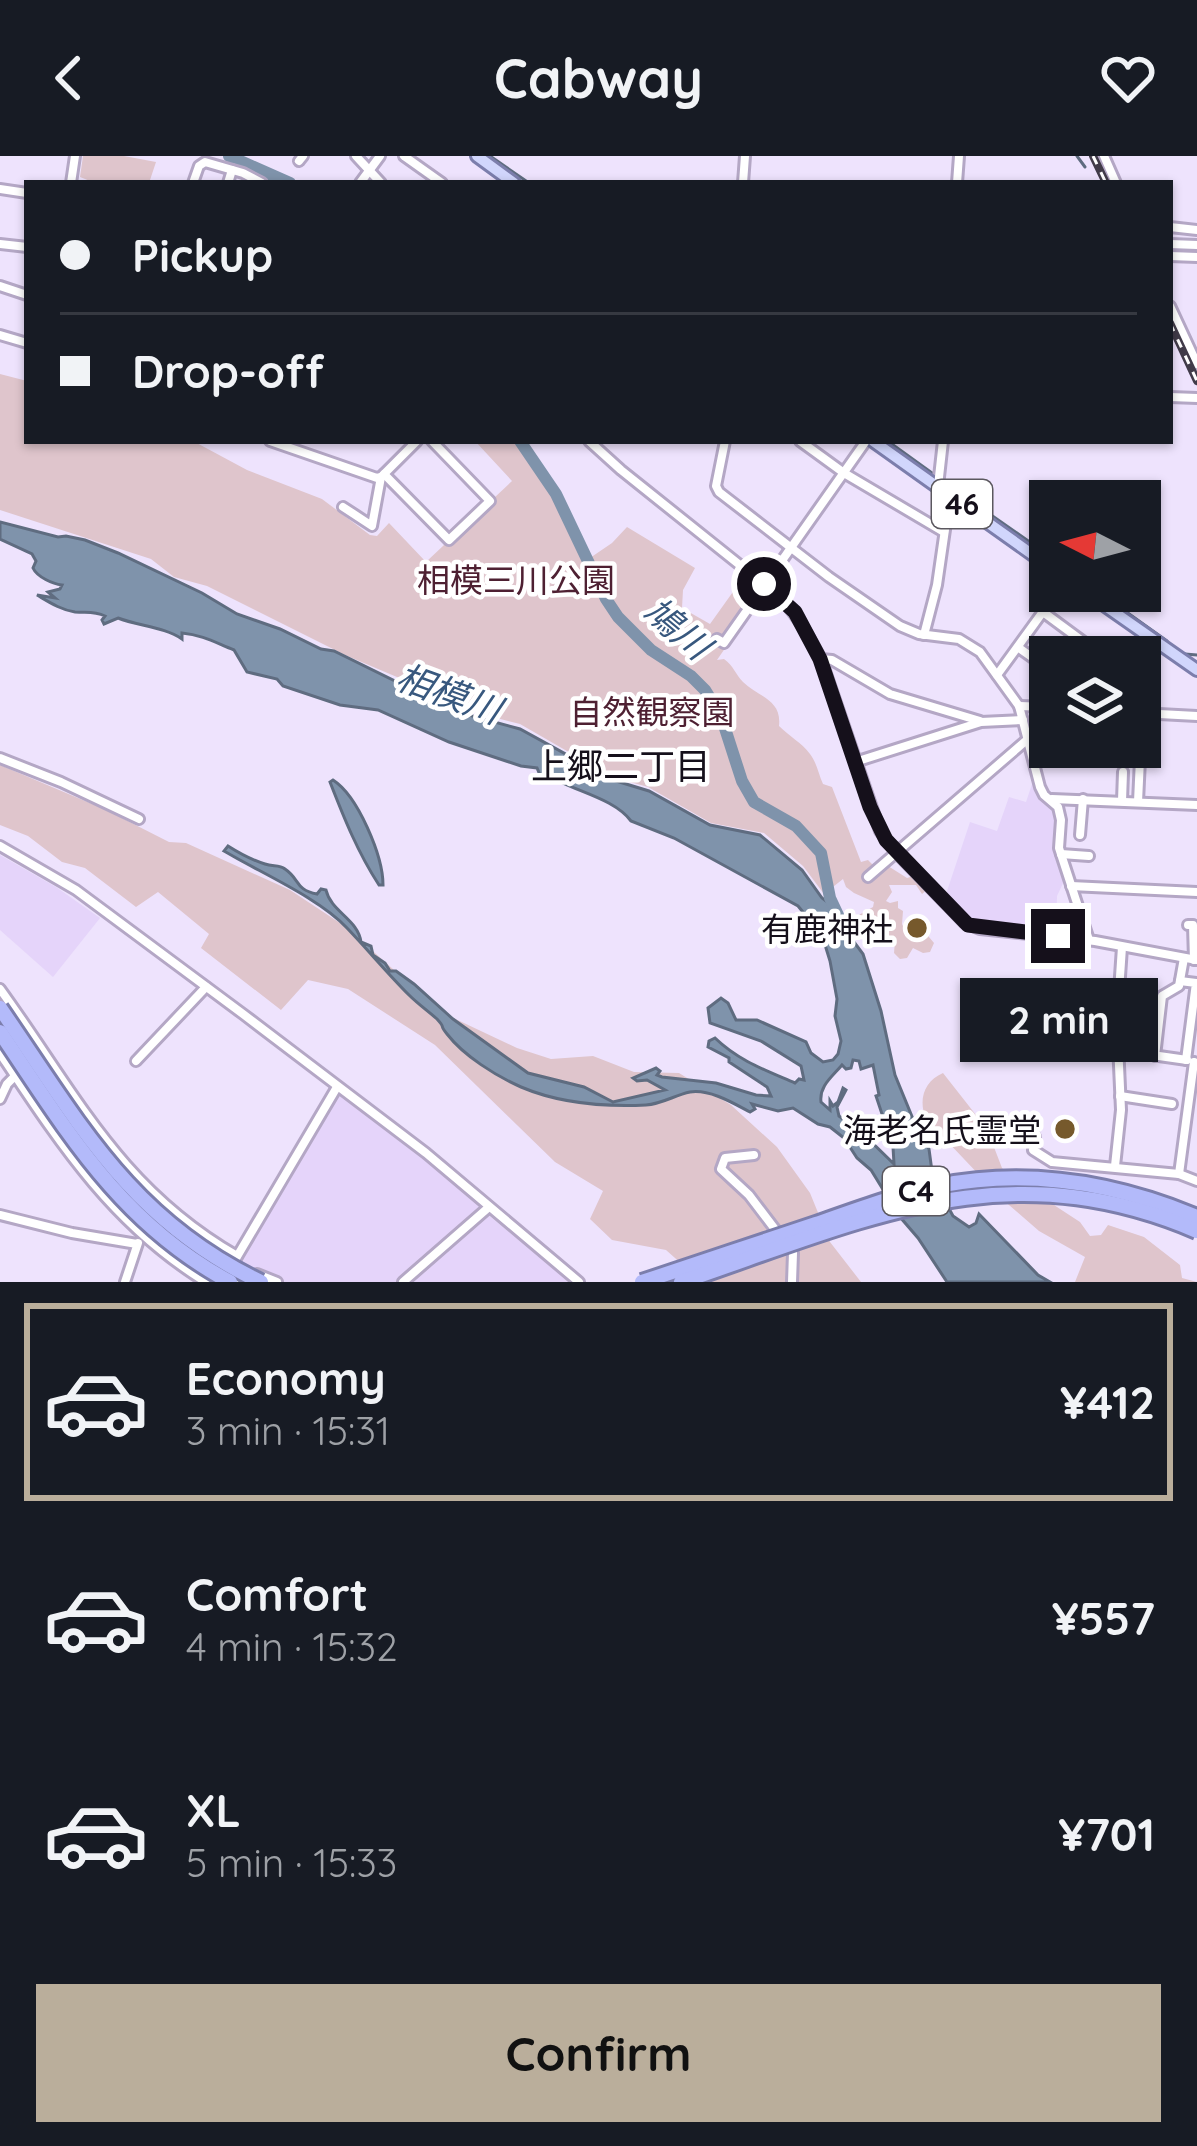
<!DOCTYPE html>
<meta charset="utf-8">
<style>
body{margin:0;font-family:Quicksand,"Noto Sans JP",sans-serif;background:#20242c;color:#f1f3f6;height:100vh;display:flex;flex-direction:column;font-size:45px;white-space:nowrap}
*{box-sizing:border-box;margin:0}
p{font-size:39px;color:#9ea1a6}
.icon{flex:none;width:66px;height:66px;fill:none;stroke:currentColor;stroke-width:2;stroke-linecap:round;stroke-linejoin:round}
.map{position:relative;height:1126px;overflow:hidden}
.side{display:flex;flex-direction:column;background:#171b24;flex:1}
.side>*{flex:none}
.top-card{position:absolute;left:24px;top:24px;width:1149px;height:264px;border-radius:0px;box-shadow:0 3px 9px #0004;display:grid;align-content:center;height:264px;padding:0 36px;background:#171b24}
.needle{width:78px;rotate:276deg}
.fabs{position:absolute;left:1029px;top:324px;display:grid;gap:24px}
.fabs a{display:grid;place-items:center;width:132px;height:132px;border-radius:0px;background:#171b24;box-shadow:0 3px 9px #0004;font-size:60px}
.end{position:absolute;width:54px;height:54px;margin:-27px;border:15px solid #15101b;background:#fff;box-shadow:0 0 0 6px #fff}
.from{border-radius:50%}
.bubble{position:absolute;height:84px;border-radius:0px;background:#171b24;box-shadow:0 3px 9px #0004;font-size:39px;font-weight:800;line-height:84px;text-align:center}
.top-card b{display:flex;align-items:center;gap:42px;height:114px;font-size:45px}
.top-card b+b{border-top:3px solid #363941}
.top-card i{width:30px;height:30px;background:#f1f3f6}
ul{padding:21px 0 0;list-style:none}
li{display:flex;align-items:center;gap:36px;height:198px;margin:0 24px 18px;padding:0 12px;border:6px solid transparent;border-radius:0px}
li div{flex:1}
li b{display:block;font-size:45px}
li em{font-style:normal;font-weight:800}
li.selected{border-color:#baae9b}
li>.icon{width:108px;height:108px;stroke-width:1.5}
.action{display:flex;gap:24px;margin-top:auto;padding:24px 36px}
.action a{flex:1;height:138px;border-radius:0px;background:#baae9b;color:#111;font-size:48px;font-weight:800;line-height:138px;text-align:center}
header{display:flex;justify-content:space-between;align-items:center;height:156px;padding:0 36px;background:#171b24;font-size:54px;font-weight:800}
.map>svg:first-child{display:block}
.built{fill:#e5d4fa}
.green{fill:#dfc5cc}
.water{fill:#7f93ab;stroke:#5f6c80;stroke-width:3;fill-rule:evenodd}
.lines{fill:none;stroke-linecap:round;stroke-linejoin:round}
.stream{stroke:#5f6c80;stroke-width:3}
.river{stroke:#7f93ab;stroke-width:12}
.minor-casing{stroke:#b4a7c5;stroke-width:14}
.major-casing{stroke:#7c7eac;stroke-width:16}
.minor{stroke:#fff;stroke-width:8}
.major{stroke:#d1d6fc;stroke-width:10}
.rail-casing{stroke:#413b49;stroke-width:8}
.rail{stroke:#fff;stroke-width:3;stroke-dasharray:9;stroke-linecap:butt}
.highway-bridge-casing{stroke:#7c7eac;stroke-width:20;stroke-linecap:butt}
.highway-bridge{stroke:#b3bafa;stroke-width:14}
.route{stroke:#15101b;stroke-width:15}
.poi-dot{fill:#76592c;stroke:#fff;stroke-width:4.5}
.labels{text-anchor:middle;dominant-baseline:central;stroke-width:9;stroke-linejoin:round;paint-order:stroke}
.shield{fill:#fff;stroke:#5b585f;stroke-width:3}
.shield-label{font-size:30px;font-weight:bold;fill:#15101b}
.park-label{font-size:33px;fill:#4e2032;stroke:#fff}
.poi-label{font-size:33px;fill:#15101b;stroke:#fff;text-anchor:end}
.water-label{font-size:36px;font-style:italic;fill:#38587e;stroke:#fff}
.neighbourhood-label{font-size:36px;fill:#15101b;stroke:#fff}
</style>
<header><svg class="icon" aria-label="back" viewBox="0 0 24 24"><path d="M15 5l-7 7 7 7"/></svg>Cabway<svg class="icon" aria-label="heart" viewBox="0 0 24 24"><path d="M12 20l-8-8c-3-5 5-10 8-4 3-6 11-1 8 4z"/></svg></header>
<div class="map">
<svg width="1197" height="1126" viewBox="0 0 1197 1126">
<rect width="100%" height="100%" fill="#eee3fd"/>
<!-- built -->
<g class="built">
<polygon points="1034,622 1038,639 1056,658 1055,697 1064,725 1057,740 1056,776 976,770 963,762 945,741 970,666 997,675 1009,641 1026,646"/>
<polygon points="0,699 56,731 100,762 53,821 0,774"/>
<polygon points="342,937 483,1050 482,1054 571,1126 227,1126 338,939"/>
</g>
<!-- green -->
<g class="green">
<polygon points="83,0 124,0 156,6 149,27 95,27 80,21"/>
<path d="M0 218 27 225V285H193L247 314 322 343 370 379 377 380 389 367 426 406 512 325 475 285H515L542 321 587 404 612 387 627 371 695 412 683 434 682 452 710 468 745 419 765 434 717 504 724 503C734 510 735 518 743 526 758 541 782 543 779 570 790 581 801 586 810 598 817 607 818 617 823 628L832 631 861 706 868 704 878 714 888 710 907 722 917 719 929 732 922 738 916 729H889L892 736 886 745 890 747 898 745V752L903 755 902 768 905 775 918 778 924 775 934 787 930 796 923 797 913 792 907 802 900 803 894 797 895 785 887 788 874 772 868 779 861 777 857 772V760L873 751 874 746 854 737 846 731 843 723 824 738 803 710 764 677 711 667 648 631 612 621 520 568 489 560 345 499 207 430 174 421 151 403 0 354Z"/>
<polygon points="0,609 104,653 169,686 186,687 290,734 346,771 394,814 430,851 517,892 551,903 593,900 634,916 679,917 731,949 777,991 810,1037 830,1086 861,1126 702,1126 666,1094 612,1084 590,1063 603,1035 555,1006 435,889 348,833 308,824 281,854 201,792 209,778 158,736 136,751 85,712 62,706 28,680 0,669"/>
<polygon points="1077,845 1079,865 1027,870 1026,849"/>
<path d="M943 917 987 973 1002 1012 1011 1021 1080 1066 1090 1080 1101 1079 1108 1069 1144 1081 1180 1109 1182 1122 1197 1126H1075L1085 1101 1039 1075 1002 1043 926 963C918 944 924 925 943 917Z"/>
</g>
<!-- water -->
<g class="water">
<path d="M0 366 58 381 66 380 85 384 118 397 202 437 237 458 280 473 321 493 334 495 458 556 520 573 613 624 649 635 710 669 760 679 802 714 822 742 838 754 854 786 863 798 881 855 895 919 920 980 929 993 933 1023 953 1060 969 1071 976 1067 979 1058 1038 1119 1050 1126H947L918 1082 900 1061 871 1014 857 1002 844 982 830 971 818 968 793 952 778 955 752 948 755 953 750 956C733 947 710 933 690 936 675 939 662 948 646 949 604 951 561 948 521 931 496 920 464 900 447 878 438 867 447 874 437 863 428 855 418 848 409 839 388 818 368 794 347 772 319 742 261 717 224 695L228 690C239 697 252 704 265 708 273 711 279 708 285 713 300 723 295 734 317 738L321 733 326 734C331 756 358 763 361 786L371 790 373 799 385 807 390 815H396L414 828 453 863 528 917 584 931 613 946 665 934 647 924 637 925 633 922 656 912 660 915 657 919 662 921 716 927 756 939 771 940 767 931 729 906V902L708 891 709 885 715 882C739 905 765 914 795 927L799 923 804 924 801 910 761 885 710 867 708 852 721 842 728 847 736 864H757L806 886 811 897 823 906 833 904 838 898 841 885 835 860 837 843 830 805 822 779 798 750 674 682 631 665C613 641 571 635 546 618L540 619 537 612 521 610 449 586 378 554 340 549 283 530 277 523 247 516 234 494C216 487 203 479 182 477V483C165 471 138 470 118 462L104 468 102 464 105 460C94 455 87 457 75 456 61 454 49 446 37 439L55 442 48 436 60 433 62 429C53 428 37 421 33 412L36 405 32 398 0 383ZM853 904 859 905 861 913 873 909 879 939 876 940 893 991 894 1008 860 975 839 960 837 951 846 934 843 932 838 946 833 950 830 945V954L821 946C819 930 832 921 842 909L846 913 851 912Z"/>
<path d="M333 624C358 640 383 700 383 729H379C358 697 344 662 330 626Z"/>
</g>
<g class="lines">
<!-- stream -->
<g class="stream">
<polyline points="490,0 529,27"/>
<polyline points="1077,0 1085,11"/>
<polyline points="889,286 932,317"/>
<polyline points="951,331 1034,389"/>
<polyline points="1097,435 1167,485"/>
<polyline points="1185,498 1197,499"/>
</g>
<!-- river -->
<g class="river">
<polyline points="229,0 290,27"/>
<polyline points="520,285 556,338 606,443 618,461 651,494 691,520 705,534 721,560 742,625 754,646 796,670 821,697 830,742 838,759"/>
</g>
<defs>
<g id="minor">
<polyline points="356,0 381,27"/>
<polyline points="404,0 442,27"/>
<polyline points="1104,0 1116,27"/>
<polyline points="299,5 303,0"/>
<polyline points="71,27 75,0"/>
<polyline points="193,27 199,10 205,6 243,17 262,27"/>
<polyline points="228,27 232,14"/>
<polyline points="360,27 380,0"/>
<polyline points="743,27 745,0"/>
<polyline points="957,27 959,0"/>
<polyline points="0,33 27,37"/>
<polyline points="1170,71 1197,74"/>
<polyline points="0,88 27,91"/>
<polyline points="1170,88 1197,89"/>
<polyline points="1170,100 1197,101"/>
<polyline points="0,130 27,139"/>
<polyline points="1170,150 1197,208"/>
<polyline points="0,179 27,187"/>
<polyline points="1170,241 1197,242"/>
<polyline points="270,285 377,322 381,321"/>
<path d="M589 285 621 314 776 438C796 455 808 480 821 503L880 675 897 697 964 766 980 773 1095 785 1197 804"/>
<polyline points="725,285 716,330 719,336 829,421 900,470 919,478 959,483 980,496 1019,550 1040,631 1044,639 1058,651 1061,664 1059,692 1089,784"/>
<polyline points="800,285 844,317 944,376"/>
<polyline points="384,318 449,384 490,345 432,285"/>
<polyline points="938,330 943,285"/>
<polyline points="343,351 372,370 381,321 417,285"/>
<polyline points="1043,456 1104,501"/>
<polyline points="924,479 937,429 950,339"/>
<polyline points="717,483 724,487 866,285"/>
<polyline points="1019,492 1050,514"/>
<polyline points="1123,501 1147,480"/>
<polyline points="821,503 832,504 890,538 980,565"/>
<polyline points="997,519 1058,435"/>
<polyline points="1019,550 1050,551"/>
<polyline points="1140,557 1197,560"/>
<polyline points="1100,596 1100,591"/>
<polyline points="0,602 61,626 139,663"/>
<polyline points="855,606 981,566 1023,564"/>
<polyline points="1052,643 1197,649"/>
<polyline points="1122,645 1123,616"/>
<polyline points="1138,646 1140,603"/>
<polyline points="1080,679 1083,643"/>
<polyline points="0,690 76,734 243,858 426,997 579,1126"/>
<polyline points="1061,698 1089,700"/>
<polyline points="868,721 1050,564"/>
<polyline points="1071,730 1197,736"/>
<polyline points="1188,769 1193,769 1194,804"/>
<polyline points="1180,825 1196,827 1186,904"/>
<path d="M0 833C76 938 119 1032 237 1100"/>
<polyline points="1117,894 1187,904"/>
<path d="M0 897C60 987 112 1068 206 1126"/>
<polyline points="1155,900 1162,840 1179,830 1184,802"/>
<polyline points="136,905 206,831"/>
<polyline points="1120,940 1172,948"/>
<polyline points="0,943 7,928 15,920"/>
<polyline points="1035,981 1033,994 1052,1006 1179,1018 1197,1025"/>
<polyline points="754,999 725,1002 721,1013 749,1039 793,1097 792,1126"/>
<polyline points="1115,1010 1121,954 1117,865 1122,791"/>
<polyline points="1179,1018 1194,906"/>
<polyline points="0,1059 72,1077 137,1088"/>
<polyline points="235,1104 337,931"/>
<polyline points="227,1117 245,1126"/>
<polyline points="257,1118 277,1126"/>
<polyline points="125,1126 138,1087"/>
<polyline points="403,1126 489,1051"/>
</g>
<g id="major">
<polyline points="477,0 514,27"/>
<polyline points="873,285 1050,411"/>
<polyline points="1084,435 1197,514"/>
</g>
</defs>
<!-- minor casing -->
<use href="#minor" class="minor-casing"/>
<!-- major casing -->
<use href="#major" class="major-casing"/>
<!-- minor -->
<use href="#minor" class="minor"/>
<!-- major -->
<use href="#major" class="major"/>
<defs>
<g id="rail">
<polyline points="1093,0 1106,27"/>
<polyline points="1170,167 1197,225"/>
</g>
</defs>
<!-- rail casing -->
<use href="#rail" class="rail-casing"/>
<!-- rail -->
<use href="#rail" class="rail"/>
<defs>
<g id="highway-bridge">
<path d="M0 852C78 965 130 1064 261 1126"/>
<path d="M0 876C67 975 120 1067 230 1126"/>
<path d="M642 1126C700 1107 758 1087 816 1068 856 1054 896 1039 938 1030 1028 1012 1113 1026 1197 1061"/>
<path d="M681 1126C864 1064 1005 993 1197 1075"/>
</g>
</defs>
<!-- highway-bridge casing -->
<use href="#highway-bridge" class="highway-bridge-casing"/>
<!-- highway-bridge -->
<use href="#highway-bridge" class="highway-bridge"/>
</g>
<g class="lines">
<!-- route -->
<polyline class="route" points="764,428 795,456 820,503 870,651 886,684 968,769 1058,780"/>
</g>
<!-- markers -->
<g class="poi-dot">
<circle cx="917" cy="772" r="12"/>
<circle cx="1065" cy="973" r="12"/>
</g>
<g class="labels">
<!-- shield labels -->
<g class="shield">
<rect x="932" y="324" width="60" height="48" rx="9"/>
<rect x="883" y="1011" width="66" height="48" rx="9"/>
</g>
<g class="shield-label">
<text x="962" y="348">46</text>
<text x="916" y="1035">C4</text>
</g>
<!-- park labels -->
<g class="park-label">
<text x="516" y="423">相模三川公園</text>
<text x="652" y="555">自然観察園</text>
</g>
<!-- poi labels -->
<g class="poi-label">
<text x="893" y="772">有鹿神社</text>
<text x="1041" y="973">海老名氏霊堂</text>
</g>
<!-- water labels -->
<g class="water-label">
<text transform="translate(678 472) rotate(40)">鳩川</text>
<text transform="translate(449 537) rotate(20)">相模川</text>
</g>
<!-- neighbourhood labels -->
<g class="neighbourhood-label">
<text x="621" y="609">上郷二丁目</text>
</g>
</g>
</svg>
<div class="fabs">
<a><svg class="needle" viewBox="-14 -14 28 28"><path d="M0-13l5 13h-10z" fill="#e53935"/><path d="M0 13l5-13h-10z" fill="#9ea1a6"/></svg></a>
<a><svg class="icon" aria-label="layers" viewBox="0 0 24 24"><path d="M12 4l9 5-9 5-9-5zM3 14l9 5 9-5"/></svg></a>
</div>
<i class="end from" style="left:764px;top:428px"></i>
<i class="end" style="left:1058px;top:780px"></i>
<div class="bubble" style="left:960px;top:822px;width:198px">2 min</div>
<div class="top-card">
<b><i class="from"></i>Pickup</b>
<b><i></i>Drop-off</b>
</div>
</div>
<section class="side">
<ul>
<li class="selected"><svg class="icon" aria-label="car" viewBox="0 0 24 24"><path d="M5 17H2v-5l4-1 3-4h7l3 4 3 1v5h-3M9 17h6M6 11h13"/><circle cx="7" cy="17" r="2"/><circle cx="17" cy="17" r="2"/></svg><div><b>Economy</b><p>3 min · 15:31</p></div><em>¥412</em></li>
<li><svg class="icon" aria-label="car" viewBox="0 0 24 24"><path d="M5 17H2v-5l4-1 3-4h7l3 4 3 1v5h-3M9 17h6M6 11h13"/><circle cx="7" cy="17" r="2"/><circle cx="17" cy="17" r="2"/></svg><div><b>Comfort</b><p>4 min · 15:32</p></div><em>¥557</em></li>
<li><svg class="icon" aria-label="car" viewBox="0 0 24 24"><path d="M5 17H2v-5l4-1 3-4h7l3 4 3 1v5h-3M9 17h6M6 11h13"/><circle cx="7" cy="17" r="2"/><circle cx="17" cy="17" r="2"/></svg><div><b>XL</b><p>5 min · 15:33</p></div><em>¥701</em></li>
</ul>
<div class="action"><a>Confirm</a></div>
</section>
